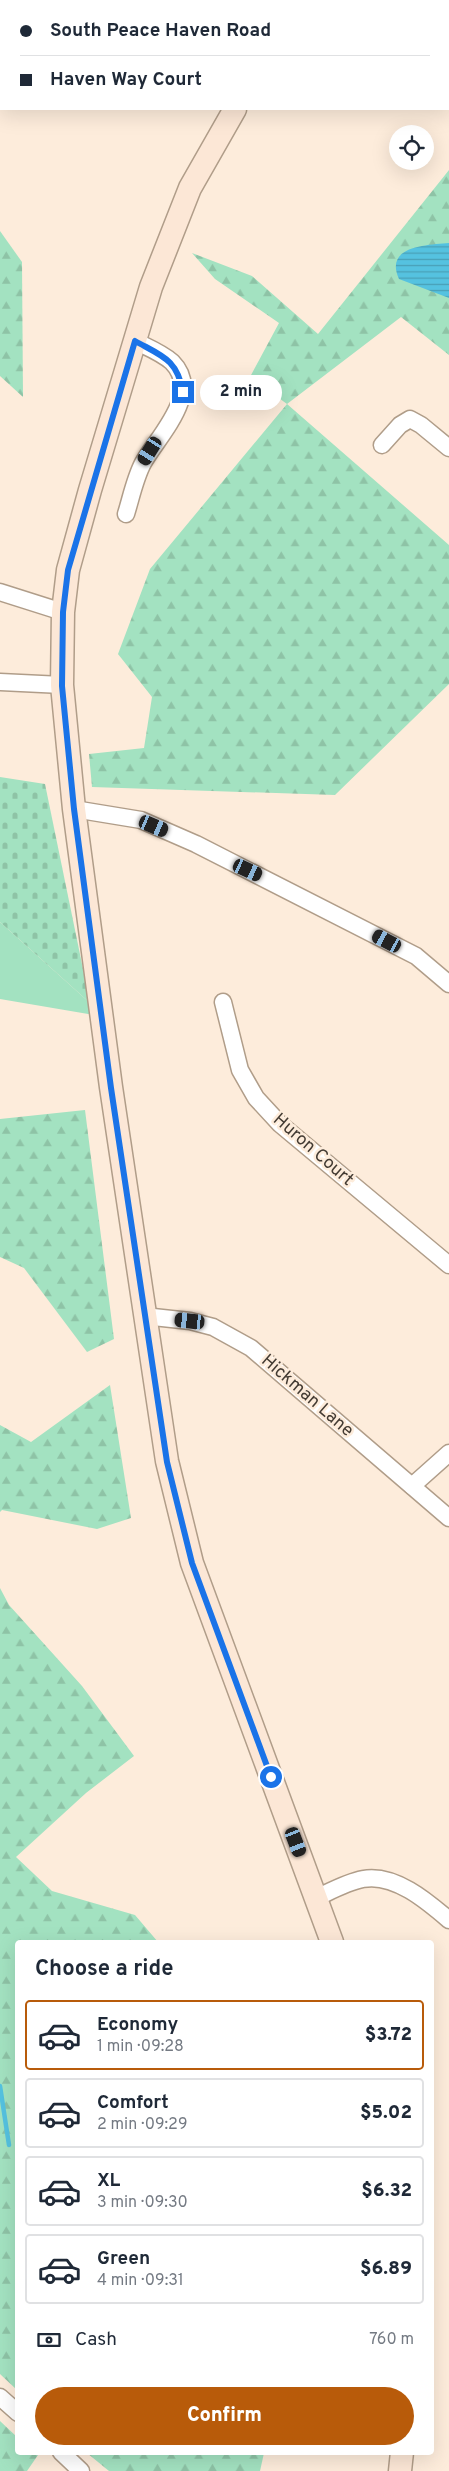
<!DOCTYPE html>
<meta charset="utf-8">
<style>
body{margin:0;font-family:Overpass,sans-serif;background:#f2f2f3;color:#1f2937;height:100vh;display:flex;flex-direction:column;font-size:19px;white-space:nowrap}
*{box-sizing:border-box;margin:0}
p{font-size:16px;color:#747a83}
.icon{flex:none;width:28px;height:28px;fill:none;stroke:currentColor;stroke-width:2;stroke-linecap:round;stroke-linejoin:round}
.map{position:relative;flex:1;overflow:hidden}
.details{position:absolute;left:15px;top:1940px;width:419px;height:515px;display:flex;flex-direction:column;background:#fff;border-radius:5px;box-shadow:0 5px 20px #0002}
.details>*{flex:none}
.top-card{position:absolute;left:0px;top:0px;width:450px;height:110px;box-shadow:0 5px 20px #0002;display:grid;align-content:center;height:110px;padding:0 20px;background:#fff}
.fabs{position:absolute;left:389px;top:125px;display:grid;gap:10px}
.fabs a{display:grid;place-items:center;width:45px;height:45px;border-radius:50%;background:#fff;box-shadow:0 5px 20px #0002;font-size:25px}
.end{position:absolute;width:22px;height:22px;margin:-11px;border:6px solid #1a73e8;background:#fff;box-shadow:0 0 0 2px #fff}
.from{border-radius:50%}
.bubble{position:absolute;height:35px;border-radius:18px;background:#fff;box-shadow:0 5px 20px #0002;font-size:16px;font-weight:800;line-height:35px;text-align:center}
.car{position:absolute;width:15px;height:30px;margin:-15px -8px;border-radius:6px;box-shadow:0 0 4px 1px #0007;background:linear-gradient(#222 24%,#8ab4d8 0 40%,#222 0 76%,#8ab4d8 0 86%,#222 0)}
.top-card b{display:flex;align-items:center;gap:18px;height:48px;font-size:19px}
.top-card b+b{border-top:1px solid #e0e1e3}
.top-card i{width:12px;height:12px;background:#1f2937}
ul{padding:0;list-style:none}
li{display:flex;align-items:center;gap:15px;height:70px;margin:0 10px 8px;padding:0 10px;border:2px solid #e0e1e3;border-radius:5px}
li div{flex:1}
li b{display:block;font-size:19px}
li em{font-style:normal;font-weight:800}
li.current{border-color:#b85b0a}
li>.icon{width:45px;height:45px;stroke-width:1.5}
h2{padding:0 20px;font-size:22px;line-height:60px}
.pay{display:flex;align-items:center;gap:12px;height:55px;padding:0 20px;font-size:19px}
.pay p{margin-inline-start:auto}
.cta{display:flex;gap:10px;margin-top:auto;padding:10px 20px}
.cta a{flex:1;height:58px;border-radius:30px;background:#b85b0a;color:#fff;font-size:20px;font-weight:800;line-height:58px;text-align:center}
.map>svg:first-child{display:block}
.green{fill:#a3e2c1}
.forest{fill:url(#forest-firs)}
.cemetery{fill:url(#cemetery-stones)}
.water{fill:url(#water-rules)}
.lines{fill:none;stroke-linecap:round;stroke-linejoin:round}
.stream{stroke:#55c2e0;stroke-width:4.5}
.minor-casing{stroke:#b09d89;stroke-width:19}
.secondary-casing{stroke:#b09d89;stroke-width:25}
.minor{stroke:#fff;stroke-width:16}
.secondary{stroke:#fce7d6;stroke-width:22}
.route{stroke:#1a73e8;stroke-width:6}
.labels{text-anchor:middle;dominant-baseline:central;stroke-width:5;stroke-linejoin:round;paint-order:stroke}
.street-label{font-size:18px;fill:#433b33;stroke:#fdecdb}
</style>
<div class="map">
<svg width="449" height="2471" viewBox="0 0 449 2471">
<defs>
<pattern id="forest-firs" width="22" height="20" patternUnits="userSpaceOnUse" patternTransform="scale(1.25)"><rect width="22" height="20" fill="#a3e2c1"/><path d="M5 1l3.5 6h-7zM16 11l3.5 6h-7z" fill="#8ec3a6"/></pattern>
<pattern id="cemetery-stones" width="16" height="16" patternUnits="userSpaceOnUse" patternTransform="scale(1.25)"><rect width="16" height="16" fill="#a3e2c1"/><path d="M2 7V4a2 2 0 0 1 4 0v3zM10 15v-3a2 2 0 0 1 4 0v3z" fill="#8ec3a6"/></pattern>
<pattern id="water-rules" width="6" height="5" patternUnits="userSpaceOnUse" patternTransform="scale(1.25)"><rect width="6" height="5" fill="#55c2e0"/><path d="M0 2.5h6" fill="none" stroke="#489fb6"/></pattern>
</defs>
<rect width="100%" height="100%" fill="#fdecdb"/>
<!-- green -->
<polygon class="green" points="0,922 90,1003 94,1015 0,999"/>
<!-- forest -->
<g class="forest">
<polygon points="0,0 149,0 151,1 1,1 1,32"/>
<polygon points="449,170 449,355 401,317 287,404 449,545 449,684 335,795 92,787 89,754 144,748 152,697 118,654 150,569 287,404 250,377 279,323 215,279 192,253 252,276 318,334"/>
<polygon points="0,231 22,262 23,397 0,376"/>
<polygon points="85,1110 114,1339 87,1352 24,1268 0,1257 0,1119"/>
<polygon points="110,1385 131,1518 97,1529 2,1510 0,1512 0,1425 31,1442"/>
<polygon points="0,1588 9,1605 82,1686 134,1756 86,1793 16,1857 52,1891 135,1915 158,1942 18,1942 17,2390 0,2374"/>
<polygon points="0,2421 17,2437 18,2452 35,2453 38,2455 27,2471 0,2471"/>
<polygon points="87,2453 264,2453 260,2471 109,2471"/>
</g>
<!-- cemetery -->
<polygon class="cemetery" points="0,777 45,784 90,1003 0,922"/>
<!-- water -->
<path class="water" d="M449 243V298L399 279C384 246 426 245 449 243Z"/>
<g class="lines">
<!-- stream -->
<polyline class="stream" points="0,2086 9,2145"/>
<defs>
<g id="minor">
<polyline points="382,445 400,425 410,419 421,425 449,448"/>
<path d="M126 514C131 498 135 478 143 463 158 436 203 393 172 362 162 353 147 347 135 341"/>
<polyline points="0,592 63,612"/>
<polyline points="0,682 62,685"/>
<polyline points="74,809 141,820 196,844 416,956 449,984"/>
<polyline points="223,1002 240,1070 256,1098 280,1124 449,1265"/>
<polyline points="144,1316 190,1321 213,1327 251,1348 449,1518"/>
<polyline points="412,1486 449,1453"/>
<path d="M316 1898C331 1891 347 1882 363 1879 394 1873 427 1901 449 1920"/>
<polyline points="0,2397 18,2413"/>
<polyline points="61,2452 81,2471"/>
</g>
<g id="secondary">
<polyline points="296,1 296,0"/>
<polyline points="235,109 190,188 151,287 90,490 68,570 63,612 62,685 74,809 111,1087 167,1461 192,1563 332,1942"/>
<polyline points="400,2471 402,2452"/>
</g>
</defs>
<!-- minor casing -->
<use href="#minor" class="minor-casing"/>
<!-- secondary casing -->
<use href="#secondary" class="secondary-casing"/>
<!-- minor -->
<use href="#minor" class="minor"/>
<!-- secondary -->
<use href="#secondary" class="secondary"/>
</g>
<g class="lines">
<!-- route -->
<path class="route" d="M183 392C177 359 162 356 135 341L68 570 63 612 62 686 74 809 111 1088 167 1462 192 1563 271 1777"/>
</g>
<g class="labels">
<!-- street labels -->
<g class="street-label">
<text transform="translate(313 1150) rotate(41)">Huron Court</text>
<text transform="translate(307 1396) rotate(41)">Hickman Lane</text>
</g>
</g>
</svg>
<div class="fabs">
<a><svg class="icon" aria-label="locate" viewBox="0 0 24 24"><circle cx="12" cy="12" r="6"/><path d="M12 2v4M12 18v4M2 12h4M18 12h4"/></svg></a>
</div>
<i class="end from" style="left:271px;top:1777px"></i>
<i class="end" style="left:183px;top:392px"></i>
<div class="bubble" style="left:200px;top:375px;width:82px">2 min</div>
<i class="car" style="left:150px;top:451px;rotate:212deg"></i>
<i class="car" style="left:154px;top:826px;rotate:113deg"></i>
<i class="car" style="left:248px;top:870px;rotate:115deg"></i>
<i class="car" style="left:387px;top:941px;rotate:298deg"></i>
<i class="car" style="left:190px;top:1321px;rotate:276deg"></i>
<i class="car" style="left:296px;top:1842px;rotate:159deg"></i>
<div class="top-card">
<b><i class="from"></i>South Peace Haven Road</b>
<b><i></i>Haven Way Court</b>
</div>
<section class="details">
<h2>Choose a ride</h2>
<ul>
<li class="current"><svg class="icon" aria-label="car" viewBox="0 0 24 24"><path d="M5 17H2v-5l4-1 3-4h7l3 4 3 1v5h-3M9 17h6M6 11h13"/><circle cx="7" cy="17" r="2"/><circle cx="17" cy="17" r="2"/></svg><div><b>Economy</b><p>1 min · 09:28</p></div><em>$3.72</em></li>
<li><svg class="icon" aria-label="car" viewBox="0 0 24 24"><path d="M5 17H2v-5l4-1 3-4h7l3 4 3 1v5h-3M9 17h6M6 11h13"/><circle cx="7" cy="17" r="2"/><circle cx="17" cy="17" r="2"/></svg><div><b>Comfort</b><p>2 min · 09:29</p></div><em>$5.02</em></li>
<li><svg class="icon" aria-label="car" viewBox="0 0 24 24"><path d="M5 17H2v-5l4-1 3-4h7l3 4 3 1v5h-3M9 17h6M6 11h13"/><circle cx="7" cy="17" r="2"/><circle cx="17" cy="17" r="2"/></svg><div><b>XL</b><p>3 min · 09:30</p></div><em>$6.32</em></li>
<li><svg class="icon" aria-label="car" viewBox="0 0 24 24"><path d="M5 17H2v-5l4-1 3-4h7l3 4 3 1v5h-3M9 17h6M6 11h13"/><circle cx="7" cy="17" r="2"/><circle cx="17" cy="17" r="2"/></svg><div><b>Green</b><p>4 min · 09:31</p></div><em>$6.89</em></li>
</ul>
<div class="pay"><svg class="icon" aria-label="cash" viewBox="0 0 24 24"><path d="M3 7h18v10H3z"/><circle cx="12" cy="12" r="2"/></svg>Cash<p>760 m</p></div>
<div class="cta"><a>Confirm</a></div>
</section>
</div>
